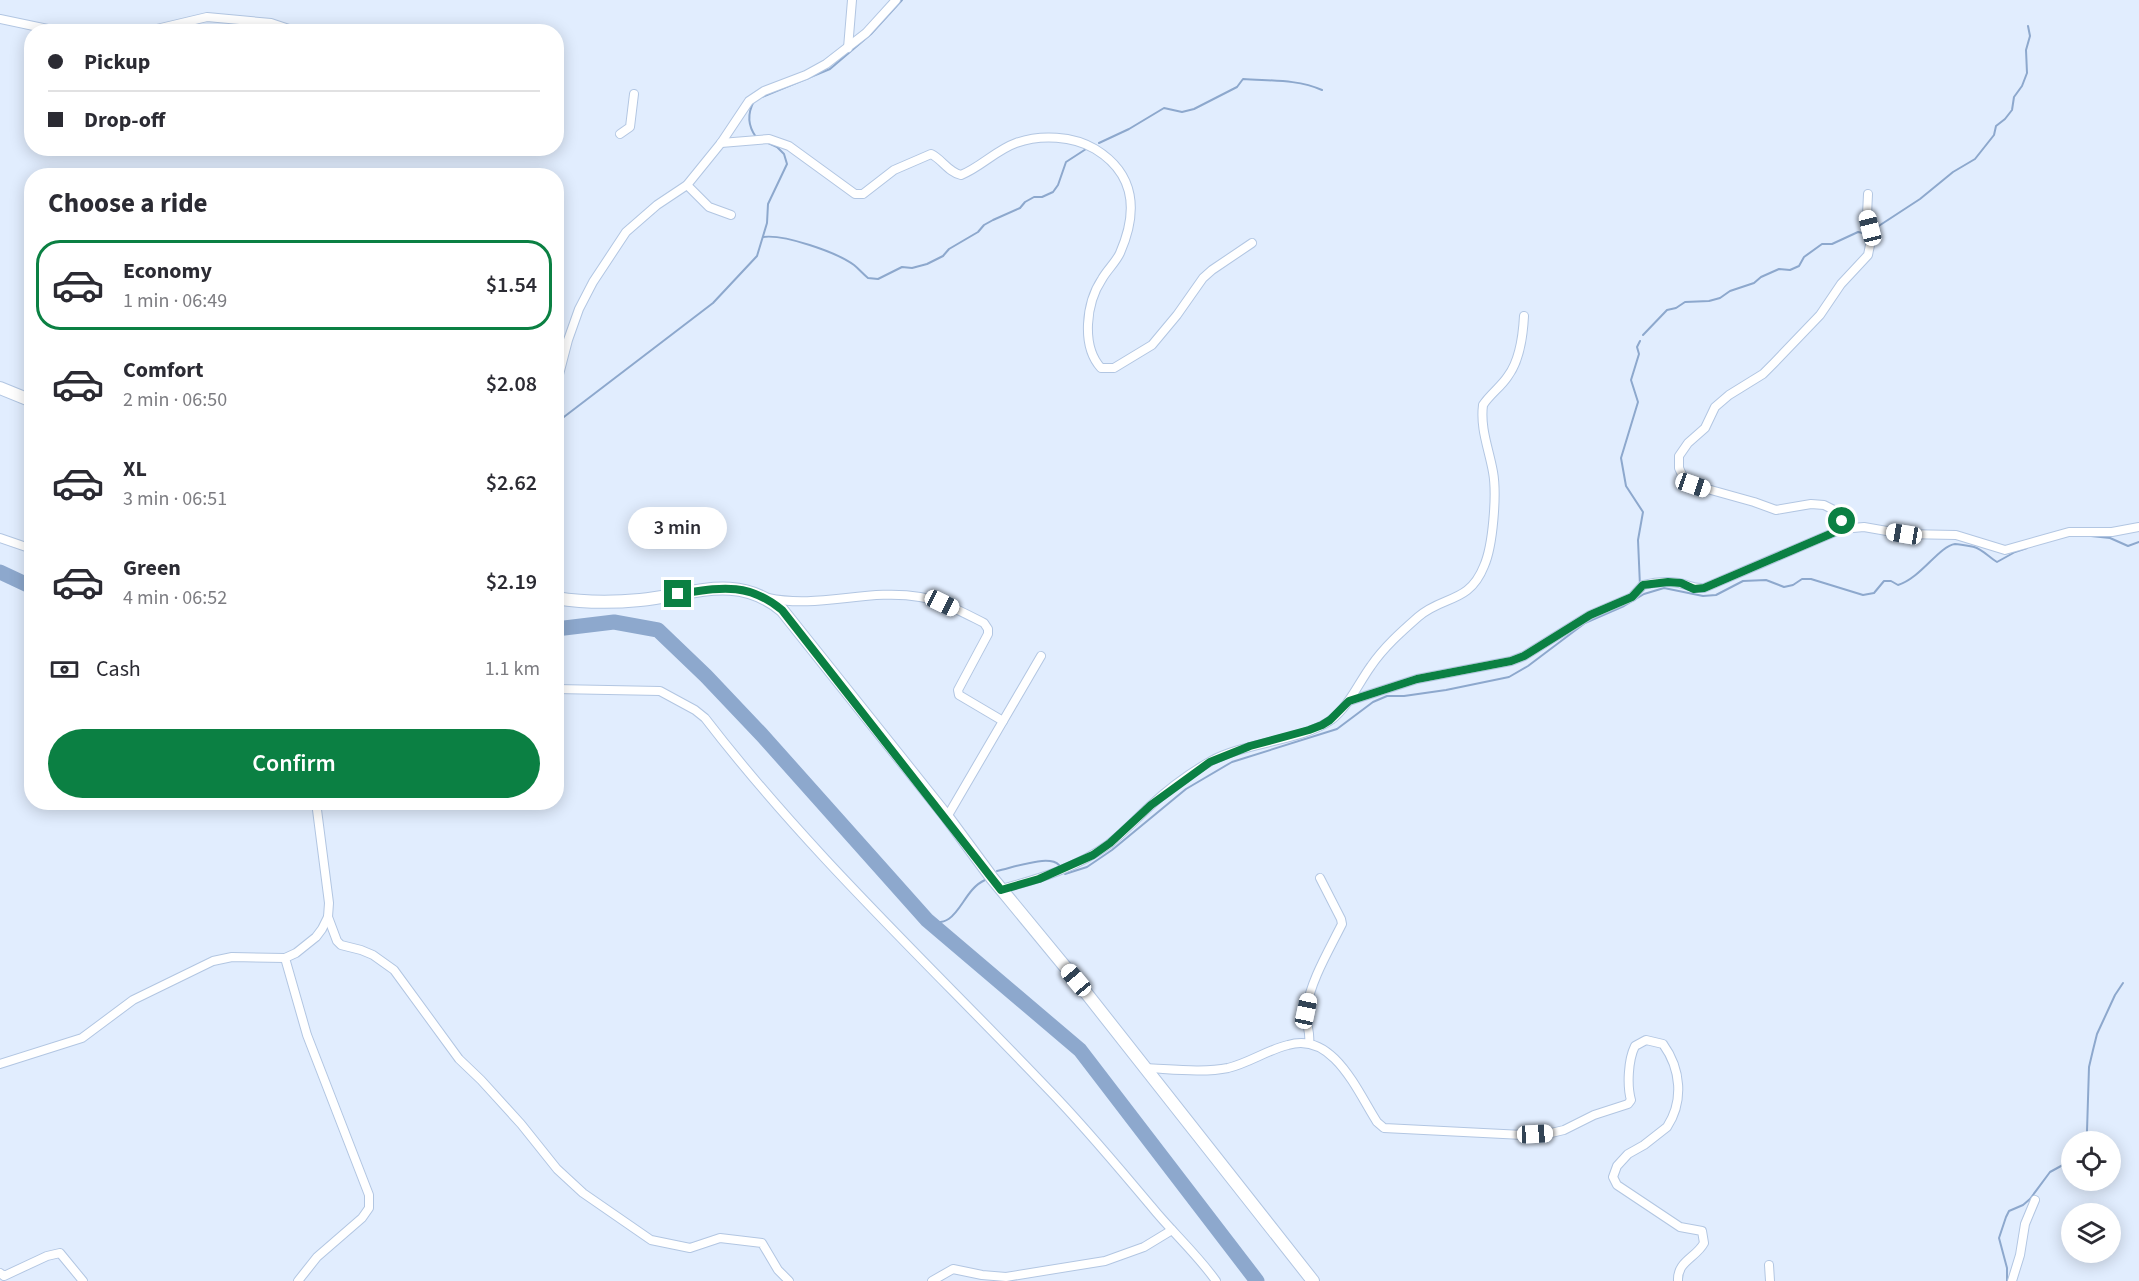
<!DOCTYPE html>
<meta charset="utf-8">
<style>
body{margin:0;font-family:"Source Sans 3",sans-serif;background:#f2f2f3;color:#2b2b33;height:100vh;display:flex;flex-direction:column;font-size:22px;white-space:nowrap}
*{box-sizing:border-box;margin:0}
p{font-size:20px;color:#7c7c81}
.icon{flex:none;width:33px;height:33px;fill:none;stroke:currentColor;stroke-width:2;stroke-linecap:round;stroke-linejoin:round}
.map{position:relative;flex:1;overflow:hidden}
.details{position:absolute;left:24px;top:168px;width:540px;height:642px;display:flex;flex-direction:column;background:#fff;border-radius:24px;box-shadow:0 3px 15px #0003}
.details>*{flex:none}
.top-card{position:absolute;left:24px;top:24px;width:540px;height:132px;border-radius:24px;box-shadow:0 3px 15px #0003;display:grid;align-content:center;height:132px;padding:0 24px;background:#fff}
.controls{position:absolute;left:2061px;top:1131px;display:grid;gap:12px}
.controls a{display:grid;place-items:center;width:60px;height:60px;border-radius:50%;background:#fff;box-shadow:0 3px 15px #0003;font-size:30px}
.end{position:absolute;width:27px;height:27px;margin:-14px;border:8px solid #0b8043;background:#fff;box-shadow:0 0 0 3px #fff}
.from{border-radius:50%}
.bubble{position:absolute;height:42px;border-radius:21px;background:#fff;box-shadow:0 3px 15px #0003;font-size:20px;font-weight:600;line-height:42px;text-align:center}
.car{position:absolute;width:18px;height:36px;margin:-18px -9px;border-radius:8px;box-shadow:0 0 4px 2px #0007;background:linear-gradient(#fff 24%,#345 0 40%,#fff 0 76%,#345 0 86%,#fff 0)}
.top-card b{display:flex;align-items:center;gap:21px;height:57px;font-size:22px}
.top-card b+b{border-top:2px solid #e1e1e2}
.top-card i{width:15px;height:15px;background:#2b2b33}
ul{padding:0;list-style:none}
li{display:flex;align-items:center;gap:18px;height:90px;margin:0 12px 9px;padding:0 12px;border:3px solid transparent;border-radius:24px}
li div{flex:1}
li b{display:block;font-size:22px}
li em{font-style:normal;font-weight:600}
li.selected{border-color:#0b8043}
li>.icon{width:54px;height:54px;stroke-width:1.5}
h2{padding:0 24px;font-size:27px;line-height:72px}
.pay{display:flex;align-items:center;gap:15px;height:66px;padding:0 24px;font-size:22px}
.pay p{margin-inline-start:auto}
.cta{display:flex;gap:12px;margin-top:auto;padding:12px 24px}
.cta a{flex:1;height:69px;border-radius:36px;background:#0b8043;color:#fff;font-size:24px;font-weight:600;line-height:69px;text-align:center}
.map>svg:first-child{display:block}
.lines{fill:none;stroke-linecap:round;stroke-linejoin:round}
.stream{stroke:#8da8cd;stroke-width:2}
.river{stroke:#8da8cd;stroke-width:15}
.street-casing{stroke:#b2c6e2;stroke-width:10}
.secondary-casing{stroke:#b2c6e2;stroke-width:14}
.street{stroke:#fff;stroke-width:8}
.secondary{stroke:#fff;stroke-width:12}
.route{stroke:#0b8043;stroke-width:8}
</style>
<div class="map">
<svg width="2139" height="1281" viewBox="0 0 2139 1281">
<rect width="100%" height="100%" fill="#e1edfe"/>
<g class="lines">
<!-- stream -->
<g class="stream">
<polyline points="762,97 830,69 871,34 902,0"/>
<path d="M754 101C747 114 748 126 756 137"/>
<path d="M1099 143 1129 129 1164 108 1182 112 1194 109 1237 87 1243 79C1270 81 1297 79 1322 90"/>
<path d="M763 237C784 234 836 252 854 265 859 269 863 274 868 278L878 279 902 267 912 268 927 264 943 256 949 249 978 232 984 225 993 220 1020 208 1025 202 1034 197H1042L1053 192 1058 185 1066 162 1086 149"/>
<polyline points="1643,335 1667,310 1676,308 1685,302 1709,301 1720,298 1730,291 1754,283 1761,277 1779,269 1790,270 1799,266 1804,257 1822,244 1832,244 1858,232 1863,233 1871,231 1920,199 1953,172 1975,159 1994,135 1996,126 2005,119 2012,110 2014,97 2022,86 2027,73 2026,50 2030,36 2028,26"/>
<polyline points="556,423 713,303 757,256 767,223 768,204 787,164 784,154 777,147 766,142"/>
<polyline points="2067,536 2079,536"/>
<polyline points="2091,536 2110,538 2128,546 2139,542"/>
<polyline points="1640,586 1638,540 1643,512 1626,486 1621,458 1638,402 1631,380 1639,354 1637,347 1640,341"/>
<path d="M997 871C1012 868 1049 854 1059 865"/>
<path d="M1065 874 1087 867 1112 850 1186 789 1232 762 1337 729 1373 702 1387 696H1404L1446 690 1509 677 1528 666 1585 623 1624 606 1644 594 1664 588 1703 596 1716 595 1743 581 1766 580 1784 587 1793 585 1802 579H1811L1863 595 1874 593 1884 581H1891L1898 585C1921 578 1939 546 1955 544 1960 544 1969 546 1974 547 1982 549 1990 558 1997 562L2015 552 2027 548"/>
<path d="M927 920C959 932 960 891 985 880"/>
<polyline points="2084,1142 2087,1131 2089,1067 2093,1050 2097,1034 2115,995 2123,983"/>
<polyline points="2007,1281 2007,1268 1999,1238 2006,1217 2009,1211 2023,1205 2030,1199 2050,1172 2072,1160"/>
</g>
<!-- river -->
<g class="river">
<polyline points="0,572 32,587"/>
<polyline points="556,629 614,622 658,630 706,676 762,735 927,920 1080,1050 1257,1281"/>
</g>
<defs>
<g id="street">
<polyline points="0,19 62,32"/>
<polyline points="144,32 207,17 271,23 292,30 325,32"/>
<polyline points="848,48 852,0"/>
<polyline points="620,134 630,127 634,94"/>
<path d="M721 143 769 139 789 146 855 194H863L894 170 931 154C942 159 948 172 961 175 981 167 996 150 1016 143 1041 134 1073 136 1095 149 1136 174 1138 212 1120 253 1116 262 1107 270 1102 279 1086 303 1081 346 1101 368H1114L1152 345 1177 315 1203 278 1212 270 1252 243"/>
<polyline points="687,185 709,207 731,215"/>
<polyline points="556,386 568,340 579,309 593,282 626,232 657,205 687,185 721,143 749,101 764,91 806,75 826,64 866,33 896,0"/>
<polyline points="1842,529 1842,521 1832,509 1824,505 1811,504 1776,510 1754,502 1693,485 1684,479 1679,468 1679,456 1688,443 1705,428 1715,407 1729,395 1763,374 1774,363 1820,315 1841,284 1868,255 1872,235 1867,215 1868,194"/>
<polyline points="0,538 32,549"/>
<path d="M768 598C819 609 869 588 920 597 943 601 964 613 984 623L988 629V634L958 690 959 695 1003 721"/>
<path d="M556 689 660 691 695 710 705 718C808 852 933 968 1049 1090 1085 1127 1118 1167 1151 1206 1172 1232 1197 1254 1216 1281"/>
<path d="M1349 701 1417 679 1511 661 1524 656 1590 615 1632 597 1643 585C1655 582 1667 581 1679 583 1689 585 1693 589 1704 588L1842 529 1864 527 1904 534 1956 535 2005 550 2069 532H2112L2139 527"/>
<polyline points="947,817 1041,656"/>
<path d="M1001 889C1039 879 1078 867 1109 844 1123 833 1136 819 1149 807 1167 790 1190 773 1211 761 1246 742 1301 741 1331 720 1349 706 1358 684 1371 666 1384 647 1401 632 1418 617 1443 595 1469 604 1484 566 1493 546 1497 494 1493 472 1489 449 1480 429 1483 405 1490 394 1501 387 1508 376 1520 360 1523 335 1524 316"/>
<polyline points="328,917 337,941 341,945 361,950 373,955 394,970 459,1059 481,1080 521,1124 557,1169 583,1193 651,1240 690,1248 720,1238 762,1243 778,1270 789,1281"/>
<polyline points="285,958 307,1035 369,1195 369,1208 362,1218 317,1257 298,1281"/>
<path d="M1309 1043C1311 1032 1305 1022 1306 1010 1311 980 1328 952 1342 924L1341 919 1320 878"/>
<polyline points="0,1064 82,1038 133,1000 213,961 232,957 285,958 296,953 316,937 322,929 328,917 329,903 316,802"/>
<path d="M1146 1068C1170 1069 1204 1073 1228 1068 1249 1063 1267 1050 1288 1045 1333 1031 1357 1091 1377 1122L1384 1128 1523 1135 1547 1134 1564 1130 1594 1115 1628 1104 1631 1100C1627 1086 1628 1060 1635 1046L1646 1040 1663 1044C1681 1069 1684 1101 1667 1127L1644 1145 1628 1154 1617 1166 1613 1177 1617 1185 1680 1227 1702 1231 1704 1243C1696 1258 1677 1261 1678 1281"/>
<polyline points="1769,1265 1770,1281"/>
<polyline points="0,1273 4,1276 47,1256 60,1253 83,1281"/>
<polyline points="932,1281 953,1269 982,1275 1006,1277 1105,1261 1144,1247 1172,1230"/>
<polyline points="2012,1281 2020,1255 2025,1224 2035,1200"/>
</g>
<g id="secondary">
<polyline points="0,388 32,401"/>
<path d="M556 598C586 603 610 603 640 600 692 595 736 572 782 610L947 817 992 878 1076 980 1313 1281"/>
</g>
</defs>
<!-- street casing -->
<use href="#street" class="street-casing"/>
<!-- secondary casing -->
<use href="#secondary" class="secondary-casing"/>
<!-- street -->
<use href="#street" class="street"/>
<!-- secondary -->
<use href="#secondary" class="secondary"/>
</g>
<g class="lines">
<!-- route -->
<path class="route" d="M678 594C719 588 747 581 782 610L1001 890 1039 879 1093 855 1110 843 1151 805 1210 762 1250 746 1309 730 1322 725 1330 720 1349 701 1417 679 1511 661 1524 656 1590 615 1632 597 1643 585 1668 582 1681 583 1694 589 1704 588 1842 529V521"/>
</g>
</svg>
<div class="controls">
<a><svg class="icon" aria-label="locate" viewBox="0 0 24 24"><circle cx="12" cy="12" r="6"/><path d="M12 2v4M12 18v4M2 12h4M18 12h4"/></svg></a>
<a><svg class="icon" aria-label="layers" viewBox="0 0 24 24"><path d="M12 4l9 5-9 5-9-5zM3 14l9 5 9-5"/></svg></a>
</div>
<i class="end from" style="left:1842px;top:521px"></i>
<i class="end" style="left:678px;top:594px"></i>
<div class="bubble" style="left:628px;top:507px;width:99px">3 min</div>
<i class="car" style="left:1870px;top:228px;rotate:346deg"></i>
<i class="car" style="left:1693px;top:485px;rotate:109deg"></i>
<i class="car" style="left:1904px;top:534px;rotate:279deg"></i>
<i class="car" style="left:942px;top:603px;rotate:116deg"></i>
<i class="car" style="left:1076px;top:980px;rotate:320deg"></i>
<i class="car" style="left:1306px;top:1011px;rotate:12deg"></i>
<i class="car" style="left:1535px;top:1134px;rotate:87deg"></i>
<div class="top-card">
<b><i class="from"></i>Pickup</b>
<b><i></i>Drop-off</b>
</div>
<section class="details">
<h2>Choose a ride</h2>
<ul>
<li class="selected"><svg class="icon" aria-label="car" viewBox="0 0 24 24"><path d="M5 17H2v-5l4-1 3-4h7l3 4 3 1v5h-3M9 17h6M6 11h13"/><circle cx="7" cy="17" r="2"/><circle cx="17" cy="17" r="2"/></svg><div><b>Economy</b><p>1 min · 06:49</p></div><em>$1.54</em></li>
<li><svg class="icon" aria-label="car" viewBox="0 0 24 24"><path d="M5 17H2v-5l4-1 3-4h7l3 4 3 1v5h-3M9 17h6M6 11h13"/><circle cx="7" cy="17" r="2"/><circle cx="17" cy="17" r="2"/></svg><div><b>Comfort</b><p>2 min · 06:50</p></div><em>$2.08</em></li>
<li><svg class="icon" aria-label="car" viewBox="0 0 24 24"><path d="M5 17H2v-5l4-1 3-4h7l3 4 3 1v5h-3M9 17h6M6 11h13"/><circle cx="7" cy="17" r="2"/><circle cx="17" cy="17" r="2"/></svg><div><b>XL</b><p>3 min · 06:51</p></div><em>$2.62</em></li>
<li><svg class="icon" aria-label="car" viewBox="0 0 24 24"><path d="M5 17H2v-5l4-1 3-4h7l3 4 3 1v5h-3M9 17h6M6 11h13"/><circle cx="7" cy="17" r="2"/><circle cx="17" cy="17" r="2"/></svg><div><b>Green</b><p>4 min · 06:52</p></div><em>$2.19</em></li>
</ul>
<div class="pay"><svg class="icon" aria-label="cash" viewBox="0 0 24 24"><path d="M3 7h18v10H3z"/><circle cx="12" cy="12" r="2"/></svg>Cash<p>1.1 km</p></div>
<div class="cta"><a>Confirm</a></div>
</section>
</div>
